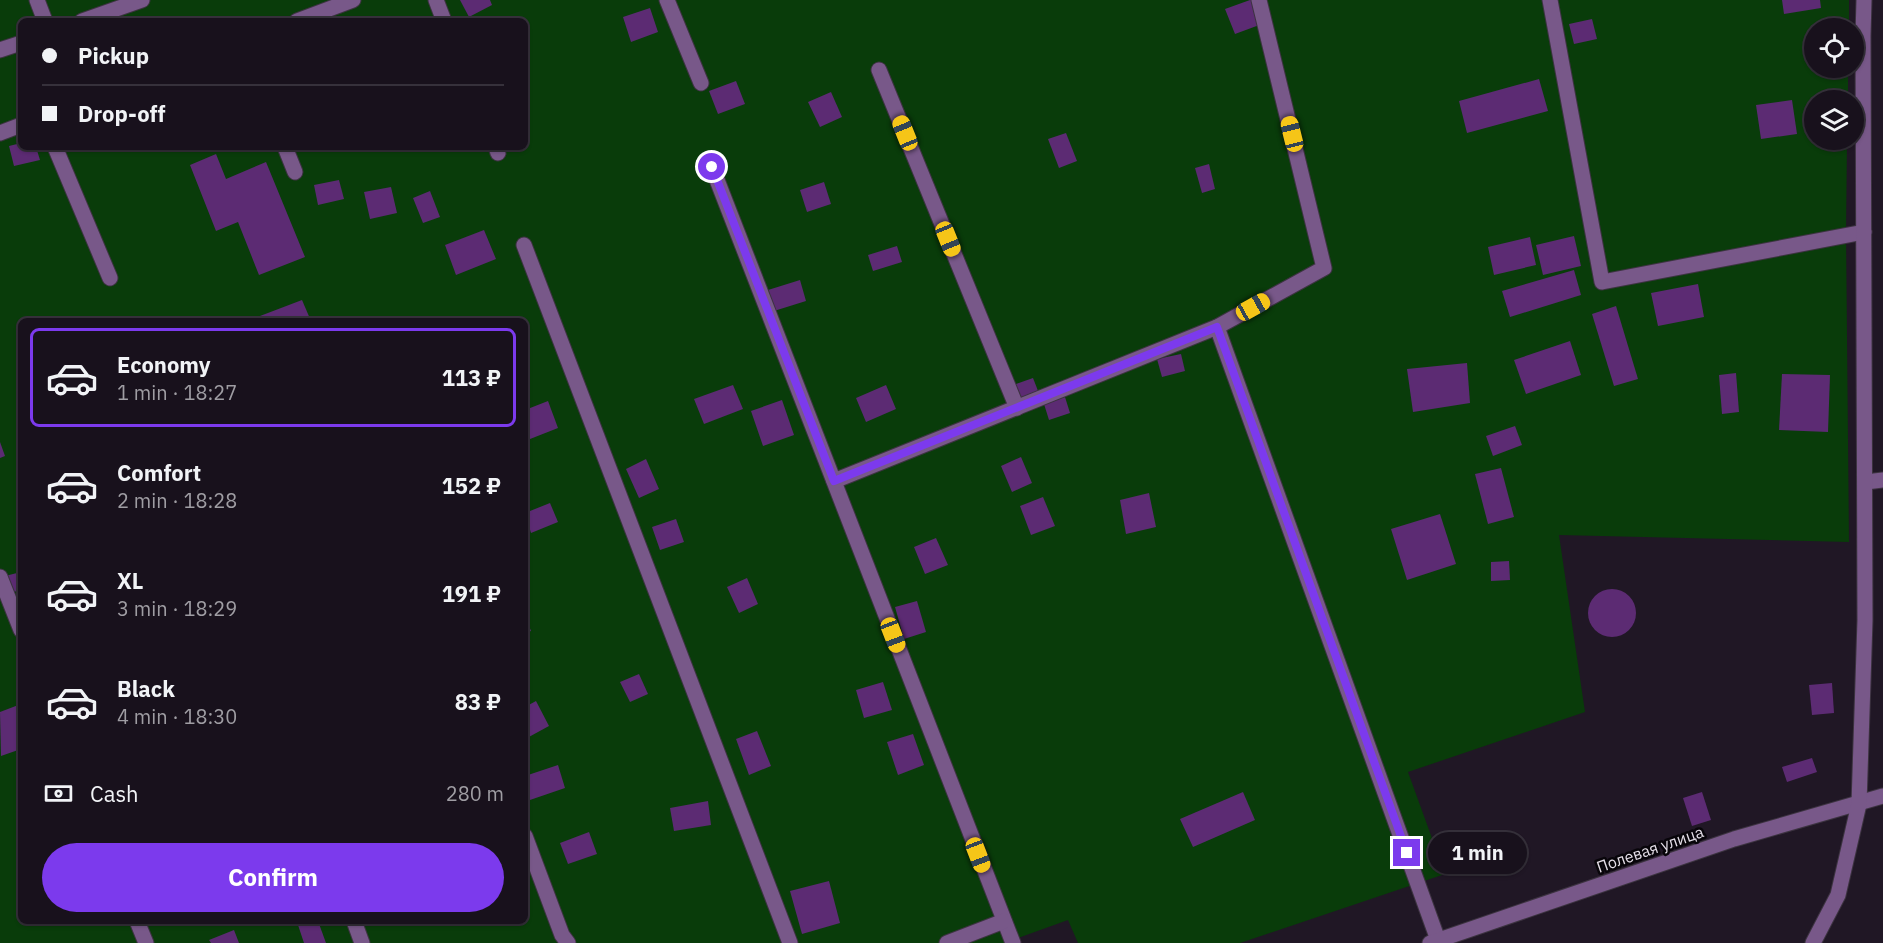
<!DOCTYPE html>
<meta charset="utf-8">
<style>
body{margin:0;font-family:"IBM Plex Sans",sans-serif;background:#211a25;color:#f1f3f6;height:100vh;display:flex;flex-direction:column;font-size:22px;white-space:nowrap}
*{box-sizing:border-box;margin:0}
p{font-size:20px;color:#9f9da3}
.icon{flex:none;width:33px;height:33px;fill:none;stroke:currentColor;stroke-width:2;stroke-linecap:round;stroke-linejoin:round}
.map{position:relative;flex:1;overflow:hidden}
.side{position:absolute;left:18px;top:318px;width:510px;height:606px;display:flex;flex-direction:column;background:#18111c;border-radius:9px;box-shadow:0 2px 4px #0004,0 0 0 2px #36313b}
.side>*{flex:none}
.banner{position:absolute;left:18px;top:18px;width:510px;height:132px;border-radius:9px;box-shadow:0 2px 4px #0004,0 0 0 2px #36313b;display:grid;align-content:center;height:132px;padding:0 24px;background:#18111c}
.tools{position:absolute;left:1804px;top:18px;display:grid;gap:12px}
.tools a{display:grid;place-items:center;width:60px;height:60px;border-radius:50%;background:#18111c;box-shadow:0 2px 4px #0004,0 0 0 2px #36313b;font-size:30px}
.end{position:absolute;width:27px;height:27px;margin:-14px;border:8px solid #7c3aed;background:#fff;box-shadow:0 0 0 3px #fff}
.from{border-radius:50%}
.bubble{position:absolute;height:42px;border-radius:21px;background:#18111c;box-shadow:0 2px 4px #0004,0 0 0 2px #36313b;font-size:20px;font-weight:700;line-height:42px;text-align:center}
.car{position:absolute;width:18px;height:36px;margin:-18px -9px;border-radius:8px;box-shadow:0 0 4px 2px #0007;background:linear-gradient(#f5c518 24%,#345 0 40%,#f5c518 0 76%,#345 0 86%,#f5c518 0)}
.banner b{display:flex;align-items:center;gap:21px;height:57px;font-size:22px}
.banner b+b{border-top:2px solid #36313b}
.banner i{width:15px;height:15px;background:#f1f3f6}
ul{padding:10px 0 0;list-style:none}
li{display:flex;align-items:center;gap:18px;height:99px;margin:0 12px 9px;padding:0 12px;border:3px solid transparent;border-radius:9px}
li div{flex:1}
li b{display:block;font-size:22px}
li em{font-style:normal;font-weight:700}
li.selected{border-color:#7c3aed}
li>.icon{width:54px;height:54px;stroke-width:1.5}
.pay{display:flex;align-items:center;gap:15px;height:66px;padding:0 24px;font-size:22px}
.pay p{margin-inline-start:auto}
.cta{display:flex;gap:12px;margin-top:auto;padding:12px 24px}
.cta a{flex:1;height:69px;border-radius:36px;background:#7c3aed;color:#fff;font-size:24px;font-weight:700;line-height:69px;text-align:center}
.map>svg:first-child{display:block}
.green{fill:#093c0a;fill-rule:evenodd}
.building{fill:#5c2b73}
.lines{fill:none;stroke-linecap:round;stroke-linejoin:round}
.minor-casing{stroke:#3c3340;stroke-width:17}
.minor{stroke:#785889;stroke-width:15}
.route{stroke:#7c3aed;stroke-width:8}
.labels{text-anchor:middle;dominant-baseline:central;stroke-width:5;stroke-linejoin:round;paint-order:stroke}
.street-label{font-size:16px;fill:#e5dfe8;stroke:#08050a}
</style>
<div class="map">
<svg width="1883" height="943" viewBox="0 0 1883 943">
<rect width="100%" height="100%" fill="#201725"/>
<!-- green -->
<path class="green" d="M0 0H1849V28H1815V68H1848V100H1815V140H1847L1846 233 1849 542 1559 535 1585 712 1408 772 1445 874 1240 943H1078L1068 920 1004 943H0ZM21 21H525V147H21ZM21 321H525V921H21Z"/>
<!-- building -->
<g class="building">
<polygon points="460,0 490,0 492,5 469,17"/>
<polygon points="1250,0 1253,0 1262,24 1235,34 1225,9"/>
<polygon points="1782,0 1820,0 1821,8 1784,14"/>
<polygon points="650,8 658,32 631,42 623,17"/>
<polygon points="420,16 421,21 406,21 405,20"/>
<polygon points="1592,19 1597,39 1574,44 1569,24"/>
<polygon points="1539,79 1548,111 1467,133 1459,101"/>
<polygon points="736,81 745,104 718,114 709,91"/>
<polygon points="831,92 842,117 820,127 808,102"/>
<polygon points="1792,100 1797,134 1761,139 1756,105"/>
<polygon points="1066,133 1077,161 1059,168 1048,139"/>
<polygon points="21,143 21,147 36,147 40,160 14,166 9,146"/>
<polygon points="95,147 113,147 113,148 96,152"/>
<polygon points="216,154 226,179 266,162 305,257 259,275 238,222 216,231 190,165"/>
<polygon points="1209,164 1215,189 1202,193 1195,168"/>
<polygon points="339,180 344,199 318,205 314,185"/>
<polygon points="824,182 831,204 807,212 800,190"/>
<polygon points="391,187 397,213 370,219 364,192"/>
<polygon points="430,191 440,217 423,223 413,198"/>
<polygon points="484,230 496,259 456,275 445,245"/>
<polygon points="1574,236 1581,266 1543,275 1536,245"/>
<polygon points="1530,237 1536,265 1494,275 1488,247"/>
<polygon points="897,246 902,262 873,271 868,255"/>
<polygon points="1574,270 1581,295 1510,317 1502,291"/>
<polygon points="800,280 806,301 774,311 768,290"/>
<polygon points="1698,284 1704,317 1658,326 1651,293"/>
<polygon points="302,300 311,321 262,321 260,316"/>
<polygon points="1616,306 1638,379 1614,386 1592,314"/>
<polygon points="1570,341 1581,375 1526,394 1514,360"/>
<polygon points="1181,354 1185,371 1162,377 1157,359"/>
<polygon points="1467,363 1470,403 1413,412 1407,369"/>
<polygon points="1736,373 1739,412 1722,414 1719,375"/>
<polygon points="1782,374 1830,375 1828,432 1779,430"/>
<polygon points="1033,378 1040,396 1020,403 1013,385"/>
<polygon points="733,385 743,409 704,424 694,399"/>
<polygon points="886,385 896,409 866,422 856,398"/>
<polygon points="1065,397 1070,413 1049,420 1044,404"/>
<polygon points="782,400 794,435 763,446 751,411"/>
<polygon points="548,401 558,428 525,441 525,410"/>
<polygon points="1515,426 1522,445 1493,456 1486,436"/>
<polygon points="0,442 5,456 0,458"/>
<polygon points="1021,457 1032,483 1012,492 1001,466"/>
<polygon points="646,459 659,489 639,498 626,469"/>
<polygon points="1501,468 1514,517 1488,524 1475,474"/>
<polygon points="1149,493 1156,527 1126,534 1120,500"/>
<polygon points="1043,497 1055,526 1031,535 1020,506"/>
<polygon points="550,503 558,522 531,533 525,513"/>
<polygon points="1440,514 1456,564 1407,580 1391,529"/>
<polygon points="676,519 684,542 660,550 652,527"/>
<polygon points="936,538 948,565 925,574 914,547"/>
<polygon points="1509,561 1510,580 1491,581 1491,562"/>
<polygon points="21,572 21,590 10,593 5,576"/>
<polygon points="747,578 758,604 739,613 727,587"/>
<circle cx="1612" cy="613" r="24"/>
<polygon points="917,601 926,632 904,639 895,607"/>
<polygon points="525,616 531,631 525,633"/>
<polygon points="639,674 648,694 630,702 620,682"/>
<polygon points="883,682 892,710 864,718 856,690"/>
<polygon points="1832,683 1834,713 1812,715 1809,685"/>
<polygon points="536,701 549,726 527,738 525,734 525,707"/>
<polygon points="21,704 21,749 1,756 0,712"/>
<polygon points="757,731 771,766 749,775 736,739"/>
<polygon points="913,734 924,765 898,775 887,742"/>
<polygon points="1812,758 1817,772 1787,782 1782,767"/>
<polygon points="558,765 565,788 527,801 525,776"/>
<polygon points="1243,792 1255,820 1193,847 1180,819"/>
<polygon points="1702,792 1711,820 1692,826 1683,798"/>
<polygon points="708,801 711,825 674,831 670,808"/>
<polygon points="589,832 597,854 568,864 560,843"/>
<polygon points="829,881 840,923 802,934 790,891"/>
<polygon points="310,921 318,921 326,943 304,943 298,925"/>
<polygon points="234,930 239,943 211,943 209,940"/>
</g>
<g class="lines">
<defs>
<g id="minor">
<polyline points="37,0 45,21"/>
<polyline points="436,0 444,21"/>
<polyline points="667,0 701,83"/>
<polyline points="1550,0 1602,282 1864,232"/>
<polyline points="82,21 142,0"/>
<polyline points="297,21 353,0"/>
<polyline points="0,50 21,43"/>
<polyline points="879,70 1017,408"/>
<polyline points="0,133 21,125"/>
<polyline points="55,147 110,278"/>
<polyline points="285,147 295,172"/>
<polyline points="496,147 498,153"/>
<polyline points="712,167 1013,943"/>
<polyline points="524,245 790,943"/>
<polyline points="1217,327 1438,940"/>
<polyline points="834,481 1217,327 1324,268 1259,0"/>
<polyline points="1866,482 1883,480"/>
<polyline points="0,577 21,630"/>
<polyline points="525,836 562,935 568,943"/>
<polyline points="137,921 146,943"/>
<polyline points="354,921 362,943"/>
<polyline points="947,943 1004,921"/>
<polyline points="1430,943 1734,839 1883,796"/>
<polyline points="1813,943 1838,895 1859,804 1865,620 1863,36 1864,0"/>
</g>
</defs>
<!-- minor casing -->
<use href="#minor" class="minor-casing"/>
<!-- minor -->
<use href="#minor" class="minor"/>
</g>
<g class="lines">
<!-- route -->
<polyline class="route" points="712,167 834,481 1217,327 1407,853"/>
</g>
<g class="labels">
<!-- street labels -->
<g class="street-label">
<text transform="translate(1650 849) rotate(-19)">Полевая улица</text>
</g>
</g>
</svg>
<div class="tools">
<a><svg class="icon" aria-label="locate" viewBox="0 0 24 24"><circle cx="12" cy="12" r="6"/><path d="M12 2v4M12 18v4M2 12h4M18 12h4"/></svg></a>
<a><svg class="icon" aria-label="layers" viewBox="0 0 24 24"><path d="M12 4l9 5-9 5-9-5zM3 14l9 5 9-5"/></svg></a>
</div>
<i class="end from" style="left:712px;top:167px"></i>
<i class="end" style="left:1407px;top:853px"></i>
<div class="bubble" style="left:1428px;top:832px;width:99px">1 min</div>
<i class="car" style="left:905px;top:133px;rotate:338deg"></i>
<i class="car" style="left:1292px;top:134px;rotate:346deg"></i>
<i class="car" style="left:948px;top:239px;rotate:158deg"></i>
<i class="car" style="left:1253px;top:307px;rotate:61deg"></i>
<i class="car" style="left:893px;top:635px;rotate:159deg"></i>
<i class="car" style="left:978px;top:855px;rotate:159deg"></i>
<div class="banner">
<b><i class="from"></i>Pickup</b>
<b><i></i>Drop-off</b>
</div>
<section class="side">
<ul>
<li class="selected"><svg class="icon" aria-label="car" viewBox="0 0 24 24"><path d="M5 17H2v-5l4-1 3-4h7l3 4 3 1v5h-3M9 17h6M6 11h13"/><circle cx="7" cy="17" r="2"/><circle cx="17" cy="17" r="2"/></svg><div><b>Economy</b><p>1 min · 18:27</p></div><em>113 ₽</em></li>
<li><svg class="icon" aria-label="car" viewBox="0 0 24 24"><path d="M5 17H2v-5l4-1 3-4h7l3 4 3 1v5h-3M9 17h6M6 11h13"/><circle cx="7" cy="17" r="2"/><circle cx="17" cy="17" r="2"/></svg><div><b>Comfort</b><p>2 min · 18:28</p></div><em>152 ₽</em></li>
<li><svg class="icon" aria-label="car" viewBox="0 0 24 24"><path d="M5 17H2v-5l4-1 3-4h7l3 4 3 1v5h-3M9 17h6M6 11h13"/><circle cx="7" cy="17" r="2"/><circle cx="17" cy="17" r="2"/></svg><div><b>XL</b><p>3 min · 18:29</p></div><em>191 ₽</em></li>
<li><svg class="icon" aria-label="car" viewBox="0 0 24 24"><path d="M5 17H2v-5l4-1 3-4h7l3 4 3 1v5h-3M9 17h6M6 11h13"/><circle cx="7" cy="17" r="2"/><circle cx="17" cy="17" r="2"/></svg><div><b>Black</b><p>4 min · 18:30</p></div><em>83 ₽</em></li>
</ul>
<div class="pay"><svg class="icon" aria-label="cash" viewBox="0 0 24 24"><path d="M3 7h18v10H3z"/><circle cx="12" cy="12" r="2"/></svg>Cash<p>280 m</p></div>
<div class="cta"><a>Confirm</a></div>
</section>
</div>
